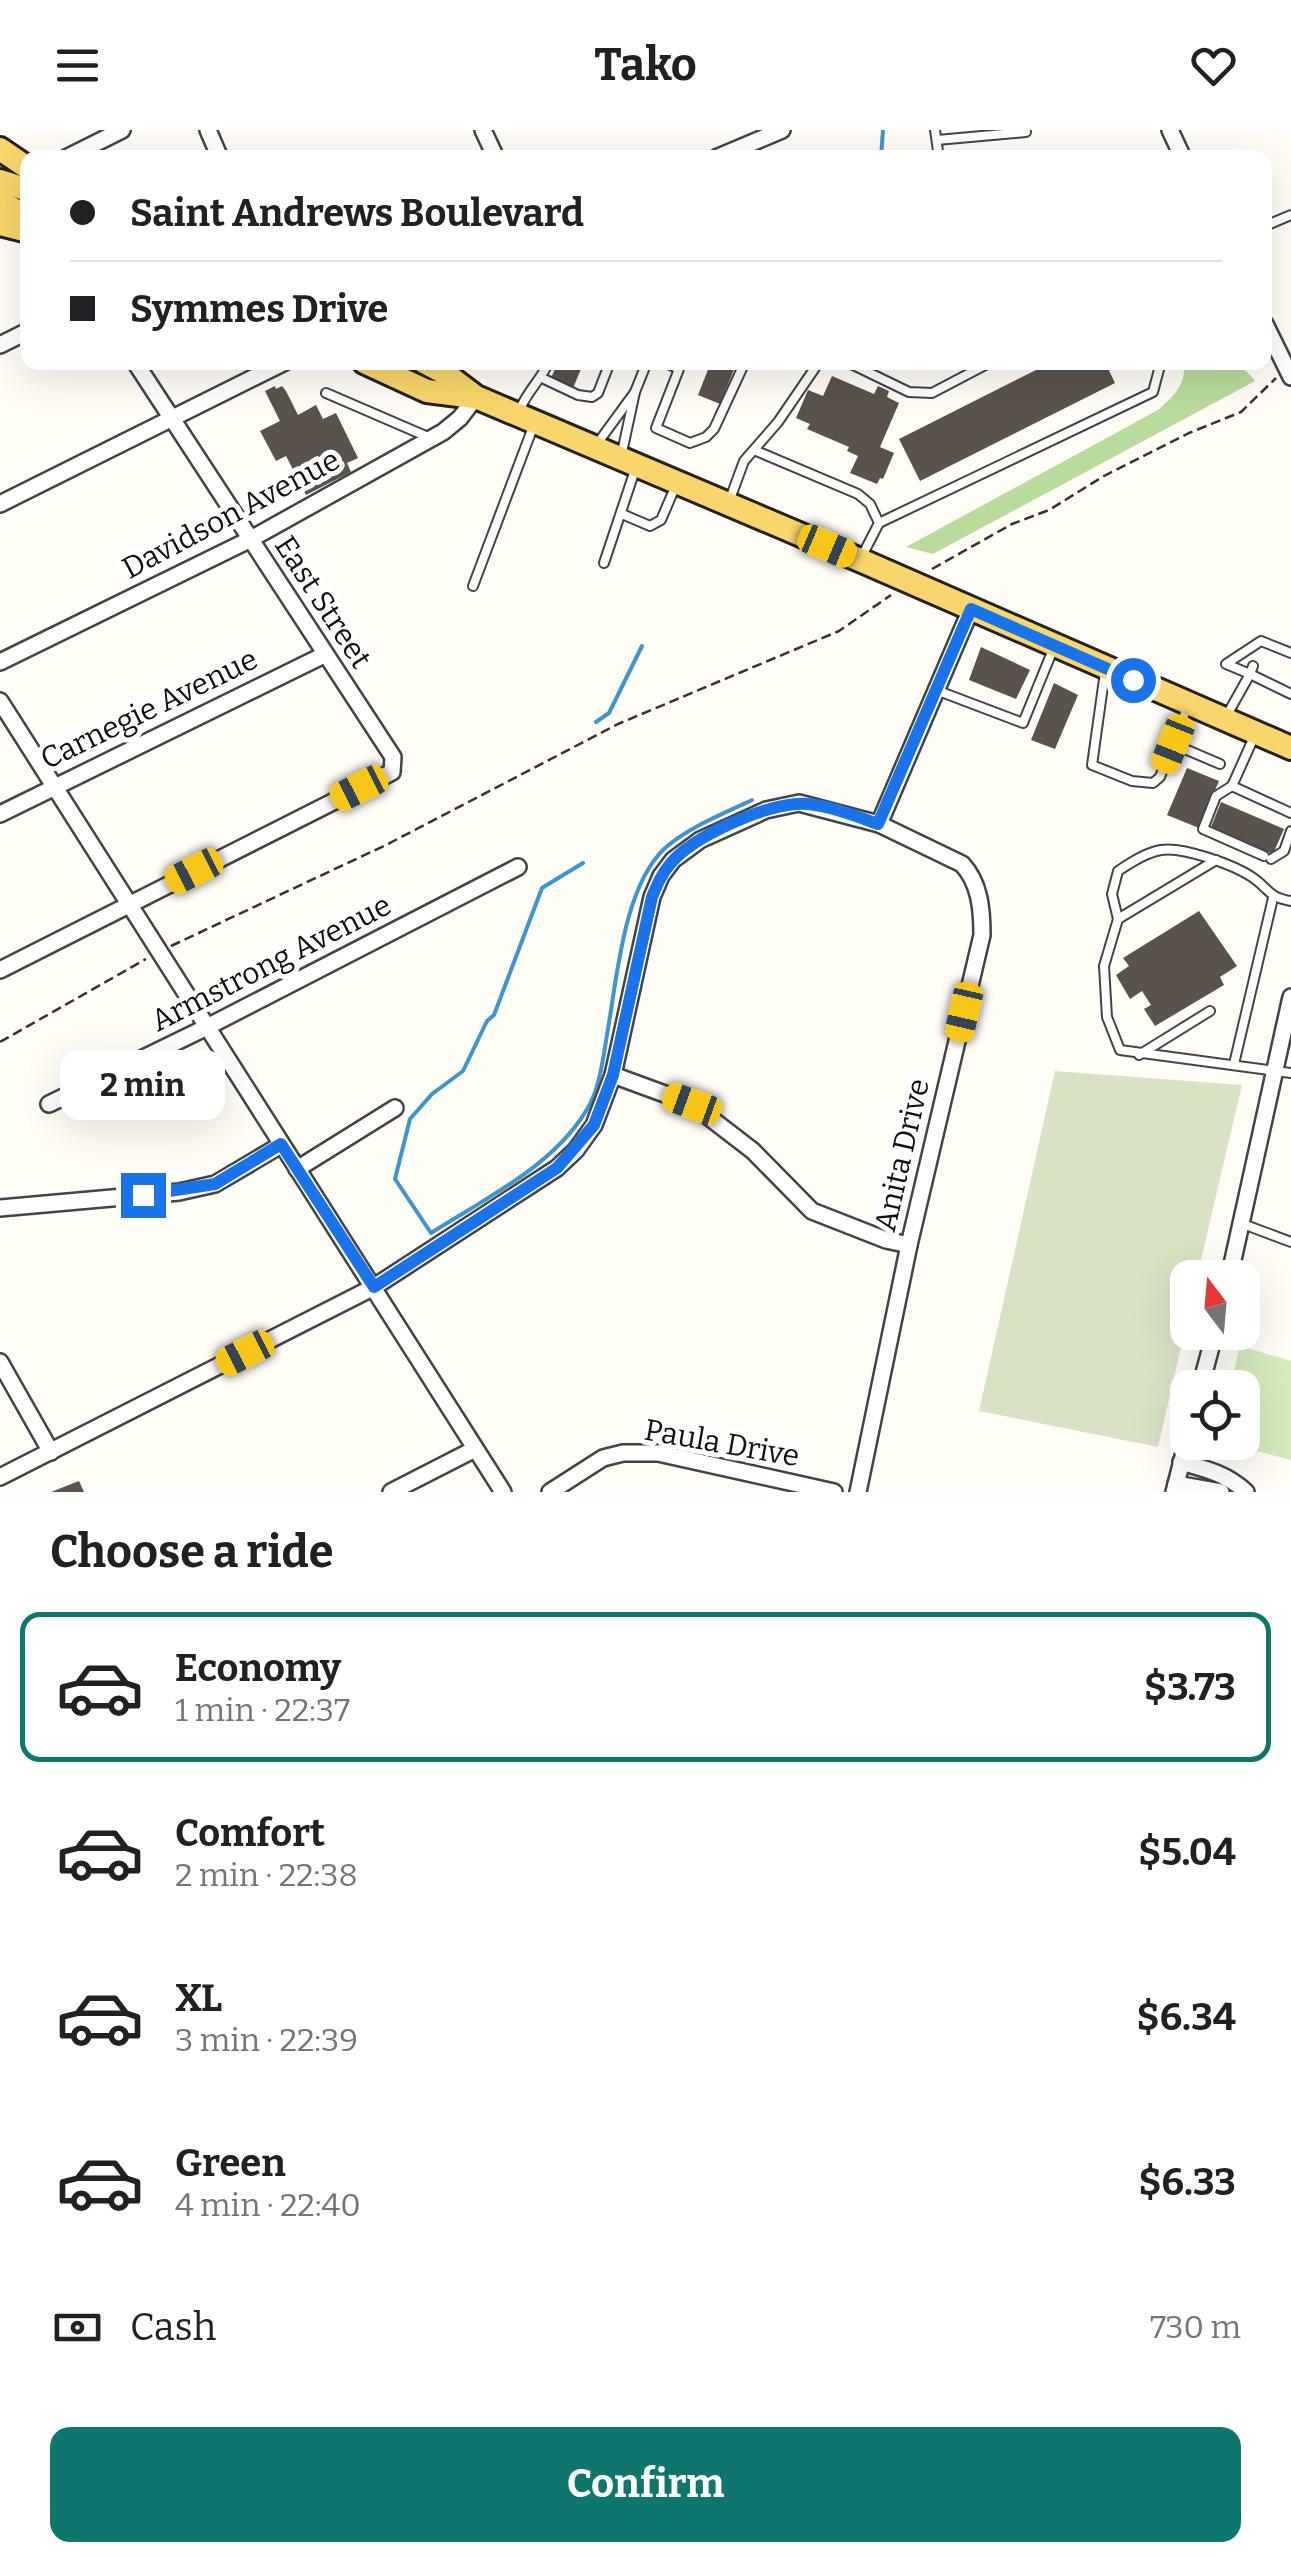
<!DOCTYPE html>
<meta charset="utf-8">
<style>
body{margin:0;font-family:Bitter,serif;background:#f2f2f2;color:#202124;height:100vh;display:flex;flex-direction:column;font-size:38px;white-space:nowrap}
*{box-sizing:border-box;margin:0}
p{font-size:32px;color:#757577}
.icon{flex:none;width:55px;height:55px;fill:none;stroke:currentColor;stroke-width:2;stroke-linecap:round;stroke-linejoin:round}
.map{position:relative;height:1362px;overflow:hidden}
.sheet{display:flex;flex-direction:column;background:#fff;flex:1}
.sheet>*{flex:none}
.guide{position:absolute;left:20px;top:20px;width:1252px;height:220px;border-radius:20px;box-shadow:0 10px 40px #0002;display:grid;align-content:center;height:220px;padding:0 50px;background:#fff}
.needle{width:65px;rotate:344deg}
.fabs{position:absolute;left:1170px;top:1130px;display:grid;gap:20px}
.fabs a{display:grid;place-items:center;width:90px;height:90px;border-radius:20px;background:#fff;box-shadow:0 10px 40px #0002;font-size:50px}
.end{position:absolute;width:45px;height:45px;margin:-22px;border:12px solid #1a73e8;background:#fff;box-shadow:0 0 0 5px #fff}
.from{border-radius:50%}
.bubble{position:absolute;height:70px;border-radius:20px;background:#fff;box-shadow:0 10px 40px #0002;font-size:32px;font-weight:700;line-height:70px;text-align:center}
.car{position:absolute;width:30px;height:60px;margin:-30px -15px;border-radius:12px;box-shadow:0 0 8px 2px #0007;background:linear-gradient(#f5c518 24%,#345 0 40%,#f5c518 0 76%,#345 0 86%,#f5c518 0)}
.guide b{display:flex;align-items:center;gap:35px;height:95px;font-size:38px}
.guide b+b{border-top:2px solid #e0e0e0}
.guide i{width:25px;height:25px;background:#202124}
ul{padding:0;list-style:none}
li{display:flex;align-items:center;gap:30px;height:150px;margin:0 20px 15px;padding:0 30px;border:5px solid transparent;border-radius:20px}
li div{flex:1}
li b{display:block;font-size:38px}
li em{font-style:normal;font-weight:700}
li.active{border-color:#0f766e}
li>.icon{width:90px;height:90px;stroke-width:1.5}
h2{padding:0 50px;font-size:45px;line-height:120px}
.pay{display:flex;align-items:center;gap:25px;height:110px;padding:0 50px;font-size:38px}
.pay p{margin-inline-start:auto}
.action{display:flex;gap:20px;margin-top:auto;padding:20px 50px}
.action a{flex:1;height:115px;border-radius:20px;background:#0f766e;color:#fff;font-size:40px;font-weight:700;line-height:115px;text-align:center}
header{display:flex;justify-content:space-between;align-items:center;height:130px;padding:0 50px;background:#fff;font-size:45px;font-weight:700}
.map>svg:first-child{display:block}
.green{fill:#d5ebbd}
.forest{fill:#b9dc9c}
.cemetery{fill:#d9e3c4}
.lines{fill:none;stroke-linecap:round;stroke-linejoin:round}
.stream{stroke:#3f96cf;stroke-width:4}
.building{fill:#5a524d}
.lane-casing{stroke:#444;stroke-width:12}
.street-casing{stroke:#444;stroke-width:20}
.primary-casing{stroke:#222;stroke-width:28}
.path{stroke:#333;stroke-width:2.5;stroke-dasharray:10 5;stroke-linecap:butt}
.lane{stroke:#fff;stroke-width:8}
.street{stroke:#fff;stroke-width:15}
.primary{stroke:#f9d66b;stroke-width:22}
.route{stroke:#1a73e8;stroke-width:12}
.labels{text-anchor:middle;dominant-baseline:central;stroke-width:10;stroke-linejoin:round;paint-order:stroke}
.street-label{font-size:30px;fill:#111;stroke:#fff}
</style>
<header><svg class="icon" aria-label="menu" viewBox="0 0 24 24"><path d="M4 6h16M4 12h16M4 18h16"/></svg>Tako<svg class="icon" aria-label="heart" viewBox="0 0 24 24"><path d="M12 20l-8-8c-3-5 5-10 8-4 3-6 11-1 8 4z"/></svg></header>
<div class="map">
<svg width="1291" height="1362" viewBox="0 0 1291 1362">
<rect width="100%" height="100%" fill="#fffdf5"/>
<!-- green -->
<polygon class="green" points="1240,1216 1291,1231 1291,1330 1227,1313 1242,1312 1242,1258 1230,1257"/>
<!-- forest -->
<path class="forest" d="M1184 233C1210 232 1240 227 1255 251L933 424 906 417 1158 280C1174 266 1186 255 1184 233Z"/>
<!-- cemetery -->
<polygon class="cemetery" points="1055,941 1242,955 1197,1147 1188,1148 1187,1191 1158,1317 979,1281"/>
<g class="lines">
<!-- stream -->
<g class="stream">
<polyline points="881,28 883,0"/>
<polyline points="786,233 787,232"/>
<polyline points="596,592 609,583 642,516"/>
<path d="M583 733 542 758 494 885 487 891 463 941 432 964 410 989 395 1049 431 1103C486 1068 558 1034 590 974 601 953 604 921 608 899 617 847 624 756 665 718 689 697 723 684 752 670"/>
</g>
</g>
<!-- building -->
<g class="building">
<polygon points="558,232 584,232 573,258 551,248"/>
<polygon points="711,232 737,232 720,274 698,265"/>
<polygon points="1052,232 1105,232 1115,253 920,351 899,309"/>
<polygon points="832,246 874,264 878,256 889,261 887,267 899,273 880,317 894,323 883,349 880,348 877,354 850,343 858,326 847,321 849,317 807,299 810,294 796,288 808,260 823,266"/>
<polygon points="275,256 276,259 282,256 286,261 298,285 316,275 323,289 336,283 358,328 347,333 351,342 306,365 286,326 276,331 260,301 280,291 265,261"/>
<polygon points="981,517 1030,540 1016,569 969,550"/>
<polygon points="1054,553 1078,565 1055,619 1031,610"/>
<polygon points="1187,638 1219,651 1199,698 1167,685"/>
<polygon points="1221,672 1284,699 1273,724 1211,697"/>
<polygon points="1199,781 1237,836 1220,847 1224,855 1155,896 1144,879 1151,875 1142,861 1130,869 1116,845 1129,836 1123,828"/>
<polygon points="79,1351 84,1362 51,1362"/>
</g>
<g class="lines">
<defs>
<g id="lane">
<polyline points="935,0 939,28"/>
<polyline points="937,10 1026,2"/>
<polyline points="1265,96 1291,85"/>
<polyline points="664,232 679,239 656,298 690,313 706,307 714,299 745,232"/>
<polyline points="847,232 909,262 932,263 991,232"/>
<polyline points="542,248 578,265 592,267 598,263 610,232"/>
<polyline points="635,262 647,232"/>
<polyline points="326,263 428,307"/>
<path d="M519 281C528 260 540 251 549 232"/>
<polyline points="597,314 635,262 621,327"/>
<polyline points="754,320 858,364 870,374 879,393"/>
<polyline points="730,369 744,331 778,292 819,232"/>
<polyline points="622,384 650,396 661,390 676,355"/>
<polyline points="862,426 879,393 1153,262 1161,232"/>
<polyline points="604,433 635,340"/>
<polyline points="473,456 533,297"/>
<polyline points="1253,536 1250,544 1226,534 1261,511 1291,523"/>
<polyline points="1105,542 1092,635 1132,651 1153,653 1160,647 1187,578"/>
<polyline points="936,560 1023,593 1054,517"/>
<polyline points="1227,585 1250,544 1291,564"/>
<polyline points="1254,607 1232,656 1291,683"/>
<polyline points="1173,614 1220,634"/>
<polyline points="1232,656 1216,666 1203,699 1264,726"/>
<polyline points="1271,729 1284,721 1291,701"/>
<polyline points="1216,730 1118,789 1104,836 1107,887 1120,920 1291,943"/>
<path d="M1118 789 1112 764 1118 741C1132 732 1145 723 1161 720 1182 716 1234 735 1252 747 1270 759 1267 767 1291 771"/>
<polyline points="1139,925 1210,881"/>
<polyline points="1234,934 1273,768"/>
<polyline points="1243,1094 1291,1112"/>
</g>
<g id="street">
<polyline points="208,0 220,28"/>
<polyline points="483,0 496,28"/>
<polyline points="1170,0 1183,28"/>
<polyline points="66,28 122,0"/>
<polyline points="716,28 782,0"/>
<polyline points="1265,194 1291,247"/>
<polyline points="0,215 28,201"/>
<polyline points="0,374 285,232"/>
<polyline points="0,532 249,410 443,302 460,288 476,267"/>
<polyline points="0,571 503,1362"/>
<polyline points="0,684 324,525"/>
<polyline points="879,694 971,479"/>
<polyline points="0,840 392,642 393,627 135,232"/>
<polyline points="613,945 692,974 753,1021 812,1081 886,1110 909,1115"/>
<polyline points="49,974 207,897 518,737"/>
<polyline points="297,1039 395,978"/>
<polyline points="0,1078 179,1062 215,1054 281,1015"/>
<polyline points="1229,1148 1291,867"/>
<polyline points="0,1232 51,1322"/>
<polyline points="1200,1258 1215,1202"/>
<path d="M1181 1332C1206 1339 1227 1344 1246 1362"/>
<path d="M0 1347 374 1157 557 1038 576 1020 594 995 613 945 652 767 661 746 673 730 700 710 766 680 799 673 879 694 962 734C980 753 982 780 982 805L909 1115 858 1362"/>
<polyline points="1176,1354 1221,1362"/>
<polyline points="391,1362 475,1319"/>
<polyline points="550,1362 603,1328 623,1323 658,1323 834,1362"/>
<polyline points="1174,1362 1188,1307"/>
</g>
<g id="primary">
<polyline points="0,19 28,38"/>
<polyline points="0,51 28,60"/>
<polyline points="0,72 28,87"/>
<polyline points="0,94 28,101"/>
<polyline points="364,232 427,261 474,267"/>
<polyline points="424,232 443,242 476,267 860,430 1291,618"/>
</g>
</defs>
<!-- lane casing -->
<use href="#lane" class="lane-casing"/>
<!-- street casing -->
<use href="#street" class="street-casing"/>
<!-- primary casing -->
<use href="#primary" class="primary-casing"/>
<!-- path -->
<g class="path">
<polyline points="932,439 1012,394 1049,380 1104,346 1189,303 1241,282 1276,248"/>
<polyline points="171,816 386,715 618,594 839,501 891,465"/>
<polyline points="0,912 146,829"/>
</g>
<!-- lane -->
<use href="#lane" class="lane"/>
<!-- street -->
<use href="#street" class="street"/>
<!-- primary -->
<use href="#primary" class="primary"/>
</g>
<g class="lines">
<!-- route -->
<path class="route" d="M143 1065 215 1054 281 1014 374 1157 557 1038 594 995 613 945 652 767C657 755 662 743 671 733 694 706 760 677 796 674 821 672 855 686 878 694L971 479 1133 550"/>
</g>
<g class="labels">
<!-- street labels -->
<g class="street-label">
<text transform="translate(231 384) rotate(-28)">Davidson Avenue</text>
<text transform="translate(323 472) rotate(57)">East Street</text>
<text transform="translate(149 579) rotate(-26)">Carnegie Avenue</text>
<text transform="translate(271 833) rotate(-27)">Armstrong Avenue</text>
<text transform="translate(902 1025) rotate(-77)">Anita Drive</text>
<text transform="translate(722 1313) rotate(10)">Paula Drive</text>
</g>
</g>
</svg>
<div class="fabs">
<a><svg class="needle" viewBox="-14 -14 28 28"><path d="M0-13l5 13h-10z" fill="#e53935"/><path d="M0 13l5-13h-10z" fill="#757577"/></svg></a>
<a><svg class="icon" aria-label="locate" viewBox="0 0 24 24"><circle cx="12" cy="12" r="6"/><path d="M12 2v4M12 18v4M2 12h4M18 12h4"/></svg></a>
</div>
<i class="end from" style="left:1133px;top:550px"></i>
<i class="end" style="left:143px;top:1065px"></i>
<div class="bubble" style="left:60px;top:920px;width:165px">2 min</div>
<i class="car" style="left:827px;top:416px;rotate:113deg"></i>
<i class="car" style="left:1173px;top:614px;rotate:202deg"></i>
<i class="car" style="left:359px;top:658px;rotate:243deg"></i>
<i class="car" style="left:194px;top:741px;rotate:243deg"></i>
<i class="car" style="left:964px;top:882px;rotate:193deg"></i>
<i class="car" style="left:692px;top:974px;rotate:290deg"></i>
<i class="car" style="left:245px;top:1223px;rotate:243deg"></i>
<div class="guide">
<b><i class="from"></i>Saint Andrews Boulevard</b>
<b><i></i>Symmes Drive</b>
</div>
</div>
<section class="sheet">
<h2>Choose a ride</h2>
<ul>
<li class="active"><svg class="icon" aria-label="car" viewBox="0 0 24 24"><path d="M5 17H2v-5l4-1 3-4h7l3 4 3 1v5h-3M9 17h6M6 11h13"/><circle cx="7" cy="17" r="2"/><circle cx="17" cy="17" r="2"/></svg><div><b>Economy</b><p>1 min · 22:37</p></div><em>$3.73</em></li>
<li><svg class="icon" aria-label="car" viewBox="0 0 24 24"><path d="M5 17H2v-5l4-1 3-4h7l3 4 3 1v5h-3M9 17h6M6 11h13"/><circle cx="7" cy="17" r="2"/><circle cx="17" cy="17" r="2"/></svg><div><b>Comfort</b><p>2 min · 22:38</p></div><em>$5.04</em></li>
<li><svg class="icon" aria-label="car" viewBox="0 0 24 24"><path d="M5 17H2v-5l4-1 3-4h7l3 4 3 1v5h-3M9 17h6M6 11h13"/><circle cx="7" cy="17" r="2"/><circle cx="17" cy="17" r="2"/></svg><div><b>XL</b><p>3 min · 22:39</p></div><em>$6.34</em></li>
<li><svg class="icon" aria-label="car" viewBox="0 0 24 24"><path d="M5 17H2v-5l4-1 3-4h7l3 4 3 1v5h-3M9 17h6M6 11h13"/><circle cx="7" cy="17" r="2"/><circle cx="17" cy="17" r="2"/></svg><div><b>Green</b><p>4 min · 22:40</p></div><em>$6.33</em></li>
</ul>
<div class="pay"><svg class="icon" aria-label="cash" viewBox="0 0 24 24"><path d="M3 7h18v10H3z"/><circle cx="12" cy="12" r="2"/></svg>Cash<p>730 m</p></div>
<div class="action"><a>Confirm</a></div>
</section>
